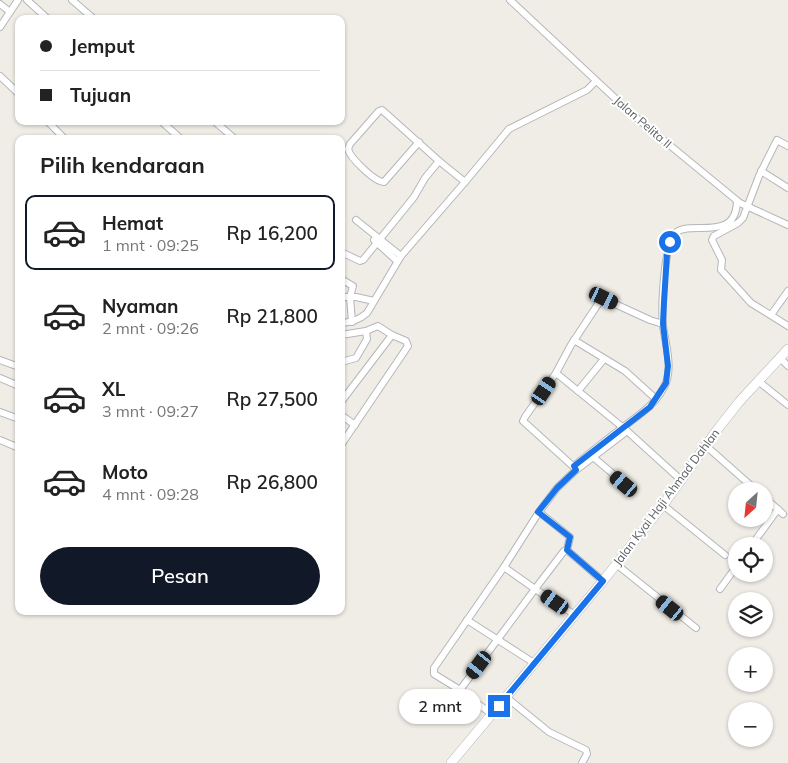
<!DOCTYPE html>
<html lang="id">
<meta charset="utf-8">
<style>
body{margin:0;font-family:Mulish,sans-serif;background:#f2f2f2;color:#222;height:100vh;display:flex;flex-direction:column;font-size:19px;white-space:nowrap}
*{box-sizing:border-box;margin:0}
p{font-size:16px;color:#767676}
.icon{flex:none;width:28px;height:28px;fill:none;stroke:currentColor;stroke-width:2;stroke-linecap:round;stroke-linejoin:round}
.map{position:relative;flex:1;overflow:hidden}
.details{position:absolute;left:15px;top:135px;width:330px;height:480px;display:flex;flex-direction:column;background:#fff;border-radius:10px;box-shadow:0 1px 4px #0004}
.details>*{flex:none}
.top-card{position:absolute;left:15px;top:15px;width:330px;height:110px;border-radius:10px;box-shadow:0 1px 4px #0004;display:grid;align-content:center;height:110px;padding:0 25px;background:#fff}
.needle{width:32px;rotate:207deg}
.controls{position:absolute;left:728px;top:482px;display:grid;gap:10px}
.controls a{display:grid;place-items:center;width:45px;height:45px;border-radius:50%;background:#fff;box-shadow:0 1px 4px #0004;font-size:25px}
.end{position:absolute;width:22px;height:22px;margin:-11px;border:6px solid #1a73e8;background:#fff;box-shadow:0 0 0 2px #fff}
.from{border-radius:50%}
.bubble{position:absolute;height:35px;border-radius:18px;background:#fff;box-shadow:0 1px 4px #0004;font-size:16px;font-weight:600;line-height:35px;text-align:center}
.car{position:absolute;width:15px;height:30px;margin:-15px -8px;border-radius:6px;box-shadow:0 0 4px 1px #0007;background:linear-gradient(#222 24%,#8ab4d8 0 40%,#222 0 76%,#8ab4d8 0 86%,#222 0)}
.top-card b{display:flex;align-items:center;gap:18px;height:48px;font-size:19px}
.top-card b+b{border-top:1px solid #e0e0e0}
.top-card i{width:12px;height:12px;background:#222}
ul{padding:0;list-style:none}
li{display:flex;align-items:center;gap:15px;height:75px;margin:0 10px 8px;padding:0 15px;border:2px solid transparent;border-radius:10px}
li div{flex:1}
li b{display:block;font-size:19px}
li em{font-style:normal;font-weight:600}
li.active{border-color:#111827}
li>.icon{width:45px;height:45px;stroke-width:1.5}
h2{padding:0 25px;font-size:22px;line-height:60px}
.cta{display:flex;gap:10px;margin-top:auto;padding:10px 25px}
.cta a{flex:1;height:58px;border-radius:30px;background:#111827;color:#fff;font-size:20px;font-weight:600;line-height:58px;text-align:center}
.map>svg:first-child{display:block}
.lines{fill:none;stroke-linecap:round;stroke-linejoin:round}
.street-casing{stroke:#b4b7bb;stroke-width:8}
.secondary-casing{stroke:#b3b6bb;stroke-width:10}
.street{stroke:#fff;stroke-width:6}
.secondary{stroke:#fff;stroke-width:9}
.route{stroke:#1a73e8;stroke-width:6}
.labels{text-anchor:middle;dominant-baseline:central;stroke-width:4;stroke-linejoin:round;paint-order:stroke}
.street-label{font-size:12px;fill:#5e6266;stroke:#fff}
</style>
<div class="map">
<svg width="788" height="763" viewBox="0 0 788 763">
<rect width="100%" height="100%" fill="#f0ede7"/>
<g class="lines">
<defs>
<g id="street">
<polyline points="27,0 48,19"/>
<polyline points="72,0 94,19"/>
<polyline points="510,0 633,115 740,203 788,225"/>
<polyline points="0,4 10,12"/>
<polyline points="0,27 18,0"/>
<polyline points="0,76 19,94"/>
<polyline points="47,121 65,139"/>
<polyline points="161,121 181,139"/>
<polyline points="214,121 235,139"/>
<path d="M419 142 384 182C375 182 350 158 348 149L350 144 379 111 382 110 439 161"/>
<polyline points="788,146 777,140 759,176 743,218 738,223 714,236 712,240 722,260 721,270 723,272 751,303 788,326"/>
<polyline points="761,171 788,188"/>
<polyline points="374,240 397,261"/>
<polyline points="341,252 360,261 363,260 414,197 425,178 439,161 465,182 509,129 587,90 596,81"/>
<polyline points="401,256 465,182"/>
<polyline points="341,279 353,286 350,297 352,322"/>
<polyline points="341,297 356,297 374,301"/>
<polyline points="771,315 788,291"/>
<path d="M341 323C352 322 359 320 367 313L401 256 356 220"/>
<polyline points="341,335 366,331 378,326 392,335 341,402"/>
<polyline points="574,340 625,371 656,399"/>
<polyline points="780,358 788,366"/>
<polyline points="0,360 19,367"/>
<polyline points="341,362 356,358 367,339 366,331"/>
<polyline points="556,373 626,430 681,480"/>
<polyline points="0,378 19,386"/>
<polyline points="758,381 788,405"/>
<polyline points="578,391 604,359"/>
<polyline points="0,412 19,419"/>
<polyline points="341,415 355,425"/>
<polyline points="0,440 19,448"/>
<polyline points="341,445 408,346 406,341 392,335"/>
<polyline points="705,445 757,491"/>
<polyline points="593,457 625,484"/>
<path d="M574 466C590 453 606 440 622 428 637 416 653 407 663 389 674 371 666 346 663 326 661 307 664 252 673 236 685 216 736 246 737 201"/>
<polyline points="576,469 523,421 525,417 556,373 571,345 602,298 650,320 663,324"/>
<polyline points="764,497 783,514"/>
<polyline points="663,505 725,555"/>
<polyline points="539,512 570,537 567,550"/>
<polyline points="751,546 778,509"/>
<polyline points="616,564 696,628"/>
<polyline points="720,589 736,567"/>
<polyline points="575,615 535,589 564,551 567,550 603,581"/>
<polyline points="467,620 534,663"/>
<polyline points="460,690 535,589 504,567"/>
<polyline points="506,697 549,732 586,750 587,754 582,763"/>
<polyline points="492,714 462,693 460,690 434,674 434,668 504,567 539,512 557,488 576,470 627,431"/>
</g>
<polyline id="secondary" points="451,763 603,581 663,505 717,430 739,402 788,349"/>
</defs>
<!-- street casing -->
<use href="#street" class="street-casing"/>
<!-- secondary casing -->
<use href="#secondary" class="secondary-casing"/>
<!-- street -->
<use href="#street" class="street"/>
<!-- secondary -->
<use href="#secondary" class="secondary"/>
</g>
<g class="lines">
<!-- route -->
<polyline class="route" points="499,706 603,581 567,550 570,537 538,512 557,488 576,470 574,466 650,407 666,383 668,366 663,324 664,302 667,254 670,242"/>
</g>
<g class="labels">
<!-- street labels -->
<g class="street-label">
<text transform="translate(643 122) rotate(41)">Jalan Pelita II</text>
<text transform="translate(666 497) rotate(-53)">Jalan Kyai Haji Ahmad Dahlan</text>
</g>
</g>
</svg>
<div class="controls">
<a><svg class="needle" viewBox="-14 -14 28 28"><path d="M0-13l5 13h-10z" fill="#e53935"/><path d="M0 13l5-13h-10z" fill="#767676"/></svg></a>
<a><svg class="icon" aria-label="locate" viewBox="0 0 24 24"><circle cx="12" cy="12" r="6"/><path d="M12 2v4M12 18v4M2 12h4M18 12h4"/></svg></a>
<a><svg class="icon" aria-label="layers" viewBox="0 0 24 24"><path d="M12 4l9 5-9 5-9-5zM3 14l9 5 9-5"/></svg></a>
<a>+</a>
<a>−</a>
</div>
<i class="end from" style="left:670px;top:242px"></i>
<i class="end" style="left:499px;top:706px"></i>
<div class="bubble" style="left:399px;top:689px;width:82px">2 mnt</div>
<i class="car" style="left:604px;top:298px;rotate:116deg"></i>
<i class="car" style="left:544px;top:391px;rotate:34deg"></i>
<i class="car" style="left:624px;top:484px;rotate:310deg"></i>
<i class="car" style="left:555px;top:602px;rotate:305deg"></i>
<i class="car" style="left:670px;top:608px;rotate:309deg"></i>
<i class="car" style="left:479px;top:665px;rotate:217deg"></i>
<div class="top-card">
<b><i class="from"></i>Jemput</b>
<b><i></i>Tujuan</b>
</div>
<section class="details">
<h2>Pilih kendaraan</h2>
<ul>
<li class="active"><svg class="icon" aria-label="car" viewBox="0 0 24 24"><path d="M5 17H2v-5l4-1 3-4h7l3 4 3 1v5h-3M9 17h6M6 11h13"/><circle cx="7" cy="17" r="2"/><circle cx="17" cy="17" r="2"/></svg><div><b>Hemat</b><p>1 mnt · 09:25</p></div><em>Rp 16,200</em></li>
<li><svg class="icon" aria-label="car" viewBox="0 0 24 24"><path d="M5 17H2v-5l4-1 3-4h7l3 4 3 1v5h-3M9 17h6M6 11h13"/><circle cx="7" cy="17" r="2"/><circle cx="17" cy="17" r="2"/></svg><div><b>Nyaman</b><p>2 mnt · 09:26</p></div><em>Rp 21,800</em></li>
<li><svg class="icon" aria-label="car" viewBox="0 0 24 24"><path d="M5 17H2v-5l4-1 3-4h7l3 4 3 1v5h-3M9 17h6M6 11h13"/><circle cx="7" cy="17" r="2"/><circle cx="17" cy="17" r="2"/></svg><div><b>XL</b><p>3 mnt · 09:27</p></div><em>Rp 27,500</em></li>
<li><svg class="icon" aria-label="car" viewBox="0 0 24 24"><path d="M5 17H2v-5l4-1 3-4h7l3 4 3 1v5h-3M9 17h6M6 11h13"/><circle cx="7" cy="17" r="2"/><circle cx="17" cy="17" r="2"/></svg><div><b>Moto</b><p>4 mnt · 09:28</p></div><em>Rp 26,800</em></li>
</ul>
<div class="cta"><a>Pesan</a></div>
</section>
</div>
